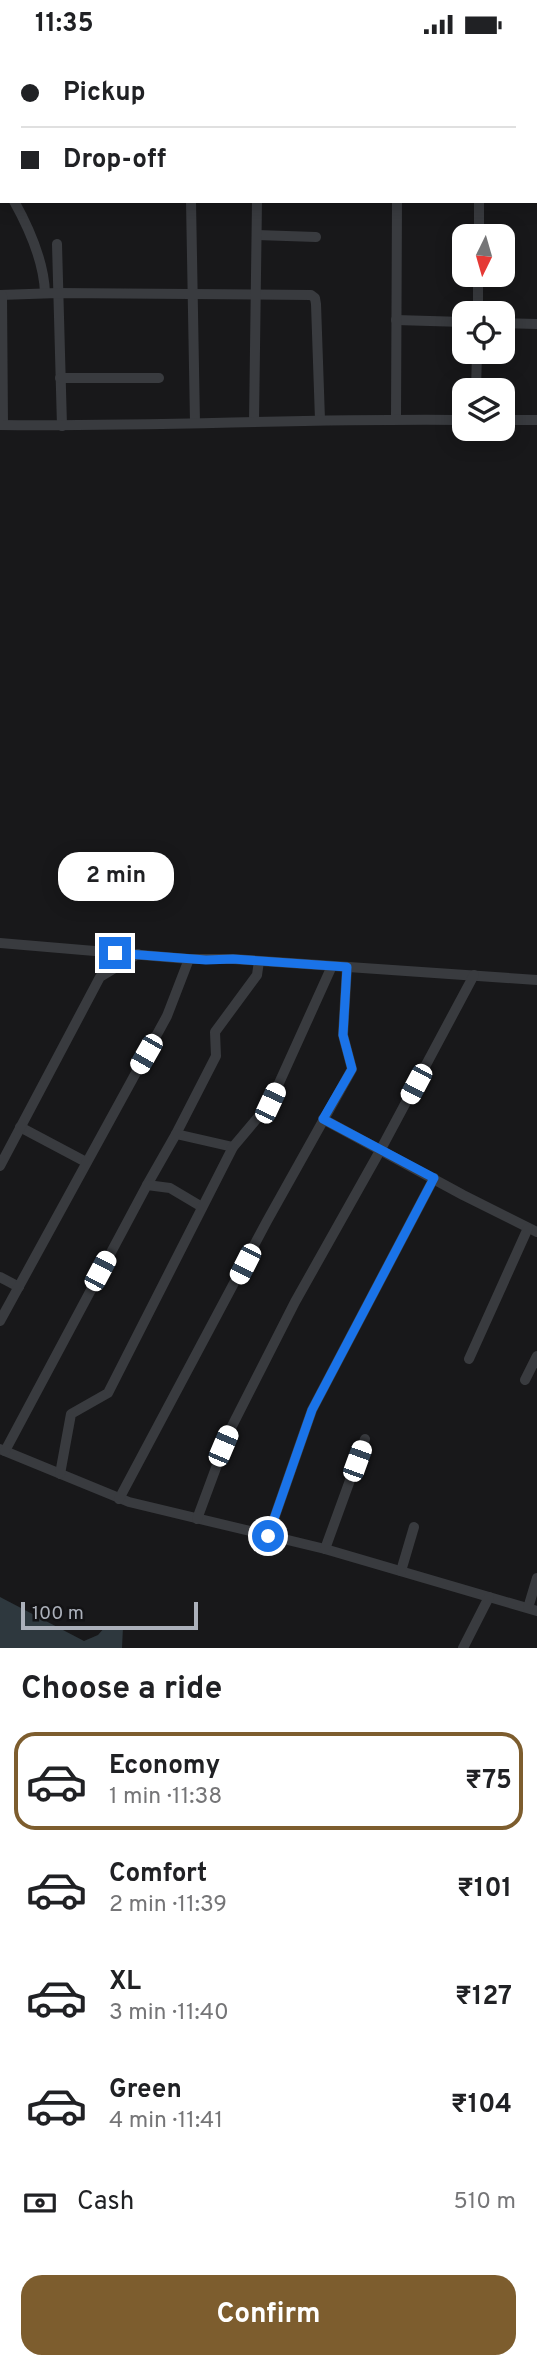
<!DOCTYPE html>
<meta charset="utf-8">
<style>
body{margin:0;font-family:Overpass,sans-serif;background:#f6f6f6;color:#202124;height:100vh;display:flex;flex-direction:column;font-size:26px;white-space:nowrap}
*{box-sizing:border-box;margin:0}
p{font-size:23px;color:#757577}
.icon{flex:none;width:38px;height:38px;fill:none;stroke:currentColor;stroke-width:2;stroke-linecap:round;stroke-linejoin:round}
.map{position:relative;height:1599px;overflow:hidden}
.panel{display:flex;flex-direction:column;background:#fff;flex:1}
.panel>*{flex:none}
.hud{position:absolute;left:0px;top:0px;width:537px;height:154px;box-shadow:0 4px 18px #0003;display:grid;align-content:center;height:154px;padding:0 21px;background:#fff}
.needle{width:46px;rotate:185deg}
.buttons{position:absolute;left:452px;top:175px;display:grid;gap:14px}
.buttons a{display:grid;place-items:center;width:63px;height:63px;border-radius:14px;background:#fff;box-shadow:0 4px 18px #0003;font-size:35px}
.scale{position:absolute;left:21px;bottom:18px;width:177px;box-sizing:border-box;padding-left:7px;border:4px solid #abb0ba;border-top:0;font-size:19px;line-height:24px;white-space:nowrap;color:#abb0ba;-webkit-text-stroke:5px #131315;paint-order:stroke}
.end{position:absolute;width:32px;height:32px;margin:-16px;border:9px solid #1a73e8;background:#fff;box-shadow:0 0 0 4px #fff}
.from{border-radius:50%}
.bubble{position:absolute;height:49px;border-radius:21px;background:#fff;box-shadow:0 4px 18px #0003;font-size:23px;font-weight:700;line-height:49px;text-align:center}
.car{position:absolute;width:21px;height:42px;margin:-21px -10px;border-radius:9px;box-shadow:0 0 5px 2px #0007;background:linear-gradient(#fff 24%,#345 0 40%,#fff 0 76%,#345 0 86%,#fff 0)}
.hud b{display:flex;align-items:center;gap:24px;height:66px;font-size:26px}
.hud b+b{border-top:2px solid #e0e0e0}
.hud i{width:18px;height:18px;background:#202124}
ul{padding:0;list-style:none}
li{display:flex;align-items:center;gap:21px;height:98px;margin:0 14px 10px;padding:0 7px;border:4px solid transparent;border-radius:21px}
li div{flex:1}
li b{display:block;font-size:26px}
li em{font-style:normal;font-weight:700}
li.current{border-color:#7d5d2e}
li>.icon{width:63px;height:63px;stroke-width:1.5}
h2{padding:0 21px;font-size:32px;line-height:84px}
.pay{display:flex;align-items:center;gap:18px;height:77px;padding:0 21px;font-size:26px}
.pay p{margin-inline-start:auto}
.primary-button{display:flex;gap:14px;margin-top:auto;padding:14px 21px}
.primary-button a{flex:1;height:80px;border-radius:21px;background:#7d5d2e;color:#fff;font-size:28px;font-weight:700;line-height:80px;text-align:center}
.status{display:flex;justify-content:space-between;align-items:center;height:49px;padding:0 35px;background:#fff;direction:ltr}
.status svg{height:19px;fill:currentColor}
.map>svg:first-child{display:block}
.water{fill:#2e383e}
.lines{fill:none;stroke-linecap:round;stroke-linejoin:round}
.minor{stroke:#393b3f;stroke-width:10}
.route{stroke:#1a73e8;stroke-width:9}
</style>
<div class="status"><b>11:35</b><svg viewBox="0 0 49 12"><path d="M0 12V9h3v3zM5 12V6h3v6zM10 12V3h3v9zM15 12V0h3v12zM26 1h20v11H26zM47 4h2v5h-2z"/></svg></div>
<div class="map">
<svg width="537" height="1599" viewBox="0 0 537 1599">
<rect width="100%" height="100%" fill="#18181a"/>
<!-- water -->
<polygon class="water" points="0,1548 84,1592 98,1586 106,1577 123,1578 122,1599 0,1599"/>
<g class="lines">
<!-- minor -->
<g class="minor">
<polyline points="311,0 312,2"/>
<polyline points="415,2 417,0"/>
<polyline points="0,122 2,121"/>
<polyline points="0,139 2,141"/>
<path d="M14 152C29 179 44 213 45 244"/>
<polyline points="191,152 195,374"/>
<polyline points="257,186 316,188"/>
<polyline points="479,187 479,152"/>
<polyline points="57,195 62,377"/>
<polyline points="0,246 58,244 311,246 315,249 316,255 320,371"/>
<polyline points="2,246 3,376"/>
<polyline points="478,264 478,226"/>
<polyline points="396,271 464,273"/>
<polyline points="502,274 537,275"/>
<polyline points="60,329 159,329"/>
<polyline points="476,341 477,303"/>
<polyline points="396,370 397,152"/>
<polyline points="502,371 537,371"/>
<polyline points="254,373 257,152"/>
<path d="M0 376C155 378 309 369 464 371"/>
<polyline points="0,894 189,910 233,910 537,931"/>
<polyline points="323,1070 463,1146 537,1183"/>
<polyline points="20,1078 86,1113"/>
<polyline points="176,1085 216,1007 215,983 257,926 259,912"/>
<polyline points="0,1117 100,928 138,905"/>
<polyline points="147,1136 176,1085 233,1098"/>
<polyline points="0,1228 19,1238"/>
<polyline points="0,1272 167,967 189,910"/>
<polyline points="469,1310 528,1179"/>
<polyline points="525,1331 537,1307"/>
<polyline points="0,1400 129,1453 325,1500 537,1562"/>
<polyline points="5,1402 147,1136 170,1139 202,1158"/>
<polyline points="60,1425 71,1365 108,1344 233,1098 270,1054 332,917"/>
<polyline points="119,1450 267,1172 352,1020 343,986 347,918"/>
<polyline points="197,1470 230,1381 295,1253 381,1100 474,926"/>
<polyline points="268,1487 312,1361 434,1129"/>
<polyline points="325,1500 365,1390"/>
<polyline points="401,1522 414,1478"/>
<polyline points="528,1559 537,1529"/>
<polyline points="463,1599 489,1548"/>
</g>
</g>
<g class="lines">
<!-- route -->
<polyline class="route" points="115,904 206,911 233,910 347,918 343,986 352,1020 323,1070 434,1129 312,1361 268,1487"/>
</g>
</svg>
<div class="buttons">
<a><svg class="needle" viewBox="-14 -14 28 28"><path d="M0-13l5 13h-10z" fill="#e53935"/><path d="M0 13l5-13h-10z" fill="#757577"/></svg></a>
<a><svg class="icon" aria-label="locate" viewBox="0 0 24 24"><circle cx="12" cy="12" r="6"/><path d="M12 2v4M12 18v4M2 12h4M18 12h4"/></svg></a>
<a><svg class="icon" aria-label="layers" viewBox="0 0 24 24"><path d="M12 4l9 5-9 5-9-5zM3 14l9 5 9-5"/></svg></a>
</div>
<div class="scale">100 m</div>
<i class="end from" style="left:268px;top:1487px"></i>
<i class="end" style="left:115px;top:904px"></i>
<div class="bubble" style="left:58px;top:803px;width:116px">2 min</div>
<i class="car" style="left:146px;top:1005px;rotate:210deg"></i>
<i class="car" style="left:416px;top:1035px;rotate:208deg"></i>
<i class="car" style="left:270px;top:1054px;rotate:25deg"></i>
<i class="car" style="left:245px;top:1215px;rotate:207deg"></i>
<i class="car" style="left:100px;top:1222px;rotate:28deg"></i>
<i class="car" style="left:223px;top:1397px;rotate:23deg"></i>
<i class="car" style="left:357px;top:1412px;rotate:20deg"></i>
<div class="hud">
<b><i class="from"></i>Pickup</b>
<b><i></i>Drop-off</b>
</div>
</div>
<section class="panel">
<h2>Choose a ride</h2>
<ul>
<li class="current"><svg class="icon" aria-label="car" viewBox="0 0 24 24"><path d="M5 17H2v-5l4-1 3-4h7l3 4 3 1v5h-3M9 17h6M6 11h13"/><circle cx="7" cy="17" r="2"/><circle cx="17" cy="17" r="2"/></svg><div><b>Economy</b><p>1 min · 11:38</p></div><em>₹75</em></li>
<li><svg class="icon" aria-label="car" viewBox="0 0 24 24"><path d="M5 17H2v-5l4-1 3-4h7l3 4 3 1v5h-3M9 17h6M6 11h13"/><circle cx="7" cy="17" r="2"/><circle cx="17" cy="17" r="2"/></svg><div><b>Comfort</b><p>2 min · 11:39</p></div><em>₹101</em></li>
<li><svg class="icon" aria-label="car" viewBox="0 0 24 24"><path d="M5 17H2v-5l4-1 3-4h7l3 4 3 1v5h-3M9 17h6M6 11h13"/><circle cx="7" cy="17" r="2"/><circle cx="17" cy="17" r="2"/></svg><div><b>XL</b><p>3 min · 11:40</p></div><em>₹127</em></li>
<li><svg class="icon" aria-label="car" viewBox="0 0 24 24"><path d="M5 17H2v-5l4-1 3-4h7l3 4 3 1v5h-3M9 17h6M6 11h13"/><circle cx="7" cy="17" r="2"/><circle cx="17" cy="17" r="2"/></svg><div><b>Green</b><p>4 min · 11:41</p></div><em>₹104</em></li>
</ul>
<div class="pay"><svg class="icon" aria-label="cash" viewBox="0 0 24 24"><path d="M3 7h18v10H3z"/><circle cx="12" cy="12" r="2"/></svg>Cash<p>510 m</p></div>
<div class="primary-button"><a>Confirm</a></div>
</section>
